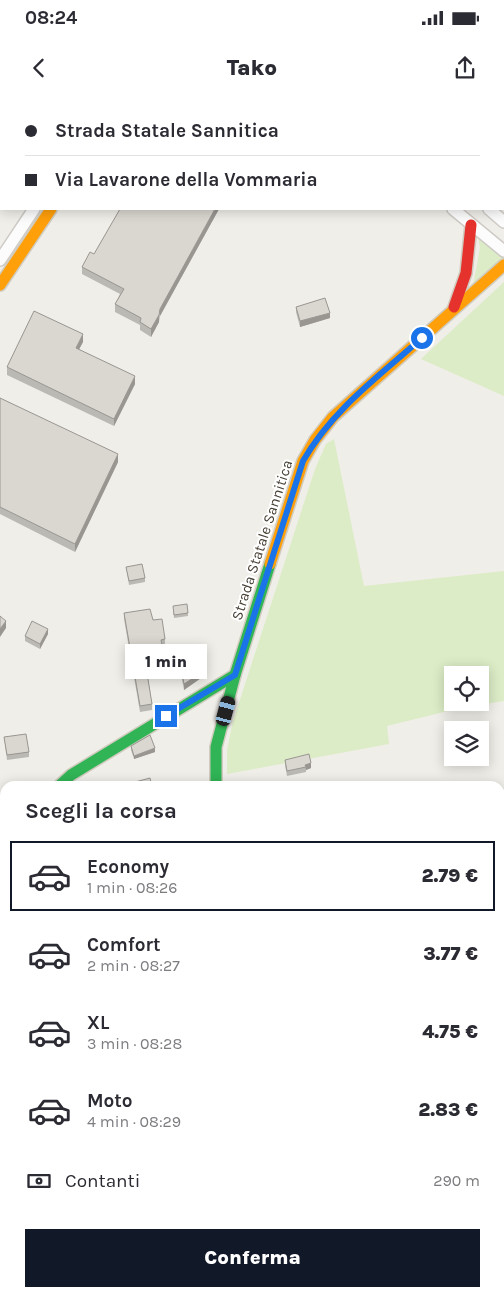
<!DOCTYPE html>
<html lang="it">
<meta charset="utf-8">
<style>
body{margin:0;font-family:Karla,sans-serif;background:#f7f7f7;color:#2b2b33;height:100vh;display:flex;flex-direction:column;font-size:19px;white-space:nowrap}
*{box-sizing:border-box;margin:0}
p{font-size:16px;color:#7c7c81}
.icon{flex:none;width:28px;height:28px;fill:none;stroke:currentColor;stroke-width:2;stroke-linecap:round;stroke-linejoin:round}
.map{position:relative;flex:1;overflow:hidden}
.side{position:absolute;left:0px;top:681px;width:505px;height:516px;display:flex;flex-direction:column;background:#fff;border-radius:15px 15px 0 0;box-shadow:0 2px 12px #0003}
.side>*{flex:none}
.banner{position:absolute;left:0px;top:0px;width:505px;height:110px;box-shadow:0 2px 12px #0003;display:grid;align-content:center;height:110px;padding:0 25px;background:#fff}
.fabs{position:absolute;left:444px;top:566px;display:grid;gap:10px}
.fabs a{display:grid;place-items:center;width:45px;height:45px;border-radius:0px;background:#fff;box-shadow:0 2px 12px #0003;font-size:25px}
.end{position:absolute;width:22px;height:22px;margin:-11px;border:6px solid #1a73e8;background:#fff;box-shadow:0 0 0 2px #fff}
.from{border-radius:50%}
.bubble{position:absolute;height:35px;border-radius:0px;background:#fff;box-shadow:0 2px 12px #0003;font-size:16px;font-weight:800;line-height:35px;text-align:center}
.car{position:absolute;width:15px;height:30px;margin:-15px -8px;border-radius:6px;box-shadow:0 0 4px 1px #0007;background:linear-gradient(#222 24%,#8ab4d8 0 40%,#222 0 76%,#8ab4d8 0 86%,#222 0)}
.banner b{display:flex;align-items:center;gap:18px;height:48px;font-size:19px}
.banner b+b{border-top:1px solid #e1e1e2}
.banner i{width:12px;height:12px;background:#2b2b33}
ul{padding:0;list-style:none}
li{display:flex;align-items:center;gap:15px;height:70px;margin:0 10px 8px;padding:0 15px;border:2px solid transparent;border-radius:0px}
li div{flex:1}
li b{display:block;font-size:19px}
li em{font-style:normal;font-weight:800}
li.on{border-color:#111827}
li>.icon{width:45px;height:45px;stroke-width:1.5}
h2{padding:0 25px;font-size:22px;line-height:60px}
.pay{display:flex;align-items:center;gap:12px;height:55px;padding:0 25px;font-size:19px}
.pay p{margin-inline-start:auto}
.action{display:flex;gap:10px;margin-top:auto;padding:10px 25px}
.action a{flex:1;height:58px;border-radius:0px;background:#111827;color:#fff;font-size:20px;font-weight:800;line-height:58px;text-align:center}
.status{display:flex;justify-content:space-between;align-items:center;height:35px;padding:0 25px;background:#fff;direction:ltr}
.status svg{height:14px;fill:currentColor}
header{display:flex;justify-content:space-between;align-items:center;height:65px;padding:0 25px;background:#fff;font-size:22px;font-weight:800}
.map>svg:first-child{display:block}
.grass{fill:#dcecc6;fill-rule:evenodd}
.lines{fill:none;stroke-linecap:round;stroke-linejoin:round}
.street-casing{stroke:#cecbc6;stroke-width:14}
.fast-casing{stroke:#d0cbbe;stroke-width:14}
.slow-casing{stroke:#d0cbbe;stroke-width:14}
.jam-casing{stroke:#d0cbbe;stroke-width:14}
.street{stroke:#fdfcfc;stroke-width:11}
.fast{stroke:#30b455;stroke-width:11}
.slow{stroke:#ff9f0a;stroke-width:11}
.jam{stroke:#e5322d;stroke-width:11}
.wall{fill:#bbb9b3}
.shaded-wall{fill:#999692}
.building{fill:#dad7d0;stroke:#999692}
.route{stroke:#1a73e8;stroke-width:6}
.labels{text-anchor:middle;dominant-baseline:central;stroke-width:4;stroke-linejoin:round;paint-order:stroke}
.street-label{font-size:15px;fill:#463f34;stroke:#fff}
</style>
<div class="status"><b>08:24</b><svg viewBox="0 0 49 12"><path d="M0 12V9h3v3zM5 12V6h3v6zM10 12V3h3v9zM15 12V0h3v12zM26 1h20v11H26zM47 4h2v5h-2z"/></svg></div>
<header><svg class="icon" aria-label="back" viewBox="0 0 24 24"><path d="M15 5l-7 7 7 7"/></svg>Tako<svg class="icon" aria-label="share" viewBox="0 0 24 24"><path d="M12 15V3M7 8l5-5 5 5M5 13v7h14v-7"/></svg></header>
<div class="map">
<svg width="504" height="1197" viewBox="0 0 504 1197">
<rect width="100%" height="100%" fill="#f0eee8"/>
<!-- grass -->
<g class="grass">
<polygon points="477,129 504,145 504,161 472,191 480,148"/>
<polygon points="504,182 504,296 421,259"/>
<path d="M334 339 364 486 504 471V601L464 607 387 626 389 644 227 674V650L233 621 315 369 326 344ZM452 575H480V602H452Z"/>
</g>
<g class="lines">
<defs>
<g id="street">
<polyline points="322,0 324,1"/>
<polyline points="349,0 350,1"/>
<polyline points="80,1 80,0"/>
<polyline points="136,1 138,0"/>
<polyline points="453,109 504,151"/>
<polyline points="489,109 504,122"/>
<polyline points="0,160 34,109"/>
<polyline points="0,738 5,733"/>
<polyline points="500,884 504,883"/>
</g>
<g id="fast">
<polyline points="59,686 71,675 235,575"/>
<polyline points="216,686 216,647 235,575 270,464"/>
<polyline points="258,1197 259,1192"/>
</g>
<g id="slow">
<polyline points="0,185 51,109"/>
<polyline points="270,464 303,361 315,340 333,317 504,165"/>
</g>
<polyline id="jam" points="454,207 466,173 471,125"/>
</defs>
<!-- street casing -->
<use href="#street" class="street-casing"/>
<!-- fast casing -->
<use href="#fast" class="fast-casing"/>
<!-- slow casing -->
<use href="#slow" class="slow-casing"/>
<!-- jam casing -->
<use href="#jam" class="jam-casing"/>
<!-- street -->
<use href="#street" class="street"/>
<!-- fast -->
<use href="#fast" class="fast"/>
<!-- slow -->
<use href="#slow" class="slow"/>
<!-- jam -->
<use href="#jam" class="jam"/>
</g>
<!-- wall -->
<g class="wall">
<polygon points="219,109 160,216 159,222 151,237 140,230 140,225 115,212 115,204 120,194 82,174 82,167 94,154"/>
<polygon points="296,207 330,218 300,227 296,212"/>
<polygon points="83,242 79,249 135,284 114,326 7,275 7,267"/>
<polygon points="0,298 118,362 75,452 0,414"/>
<polygon points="126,467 145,478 145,482 129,485"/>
<polygon points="173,509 188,513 188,516 174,518"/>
<polygon points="124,513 153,520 165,539 165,545 162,546 165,560 201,578 184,590 181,574 148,579 152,604 152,610 140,612 124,519"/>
<polygon points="48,534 40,549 25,541 25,536"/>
<polygon points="4,637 29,652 29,657 7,660"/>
<polygon points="131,646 155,652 134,659 131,650"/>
<polygon points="285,660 311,668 306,670 306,672 287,676 285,665"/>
<polygon points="5,765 5,789 4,787 0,787 0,767"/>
<polygon points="0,1105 5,1106 4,1121 0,1120"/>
</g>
<!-- shaded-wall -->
<g class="shaded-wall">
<polygon points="215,109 219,109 160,216 160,209"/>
<polygon points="330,213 330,218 300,227 300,221"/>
<polygon points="159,215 159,222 151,237 151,229"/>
<polygon points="83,234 83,242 76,255 76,248"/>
<polygon points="135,276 135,284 114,326 114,319"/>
<polygon points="118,354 118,362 75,452 75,444"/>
<polygon points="6,521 6,528 0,537 0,529"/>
<polygon points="48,529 48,534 40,549 40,544"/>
<polygon points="201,573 201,578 184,590 184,584"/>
<polygon points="155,648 155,652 134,659 134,656"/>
<polygon points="311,663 311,668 306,670 305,665"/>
</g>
<!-- building -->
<g class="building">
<polygon points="120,109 215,109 160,209 159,215 151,229 140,222 141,218 115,204 124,189 82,167 90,152 94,154"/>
<polygon points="325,198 330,213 300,221 296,207"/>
<polygon points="34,211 83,234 76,248 135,276 114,319 7,267"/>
<polygon points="0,298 118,354 75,444 0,407"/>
<polygon points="142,464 145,478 129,481 126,467"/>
<polygon points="187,504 188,513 174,515 173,506"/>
<polygon points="150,509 153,520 162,519 165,539 161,540 165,560 198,553 201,573 184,584 181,568 147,573 152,604 140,606 124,513"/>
<polygon points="0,516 6,521 0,529"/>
<polygon points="32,521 48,529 40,544 25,536"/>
<polygon points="26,634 29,652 7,655 4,637"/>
<polygon points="150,635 155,648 134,656 131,646"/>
<polygon points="309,654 311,663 305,665 306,667 287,671 285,660"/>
<polygon points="150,678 152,686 120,686"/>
<polygon points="5,765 5,785 4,783 0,783 0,767"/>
<polygon points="0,1105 5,1106 4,1116 0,1115"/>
</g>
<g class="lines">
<!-- route -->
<path class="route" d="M166 616 235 575 303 361C332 310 379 276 422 238"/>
</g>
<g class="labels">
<!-- street labels -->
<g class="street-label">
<text transform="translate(262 440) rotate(-72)">Strada Statale Sannitica</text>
</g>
</g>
</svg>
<div class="fabs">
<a><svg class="icon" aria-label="locate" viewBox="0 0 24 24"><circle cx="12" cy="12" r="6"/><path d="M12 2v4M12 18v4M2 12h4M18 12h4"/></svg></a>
<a><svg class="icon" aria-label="layers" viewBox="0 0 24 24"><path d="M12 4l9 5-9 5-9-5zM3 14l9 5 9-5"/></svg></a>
</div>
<i class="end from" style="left:422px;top:238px"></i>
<i class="end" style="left:166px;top:616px"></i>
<div class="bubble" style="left:125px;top:544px;width:82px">1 min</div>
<i class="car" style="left:226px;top:611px;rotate:15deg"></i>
<div class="banner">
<b><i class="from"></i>Strada Statale Sannitica</b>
<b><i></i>Via Lavarone della Vommaria</b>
</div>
<section class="side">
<h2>Scegli la corsa</h2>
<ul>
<li class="on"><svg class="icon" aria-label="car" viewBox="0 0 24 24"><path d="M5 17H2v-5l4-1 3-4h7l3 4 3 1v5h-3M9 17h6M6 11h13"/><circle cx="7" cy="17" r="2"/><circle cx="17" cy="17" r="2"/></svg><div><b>Economy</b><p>1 min · 08:26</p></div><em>2.79 €</em></li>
<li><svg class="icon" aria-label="car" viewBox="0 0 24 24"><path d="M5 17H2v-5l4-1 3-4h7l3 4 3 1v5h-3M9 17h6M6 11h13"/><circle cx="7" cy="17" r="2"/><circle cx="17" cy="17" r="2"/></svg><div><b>Comfort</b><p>2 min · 08:27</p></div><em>3.77 €</em></li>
<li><svg class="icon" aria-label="car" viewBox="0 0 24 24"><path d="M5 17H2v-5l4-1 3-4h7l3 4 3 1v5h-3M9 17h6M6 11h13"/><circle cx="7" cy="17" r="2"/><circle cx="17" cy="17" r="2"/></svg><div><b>XL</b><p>3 min · 08:28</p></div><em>4.75 €</em></li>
<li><svg class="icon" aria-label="car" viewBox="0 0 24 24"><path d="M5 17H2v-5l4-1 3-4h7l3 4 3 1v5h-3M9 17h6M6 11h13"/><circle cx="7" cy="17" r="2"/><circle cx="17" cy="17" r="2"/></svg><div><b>Moto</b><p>4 min · 08:29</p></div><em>2.83 €</em></li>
</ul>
<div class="pay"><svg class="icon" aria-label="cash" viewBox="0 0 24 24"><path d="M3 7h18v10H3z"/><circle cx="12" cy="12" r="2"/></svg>Contanti<p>290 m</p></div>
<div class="action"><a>Conferma</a></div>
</section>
</div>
